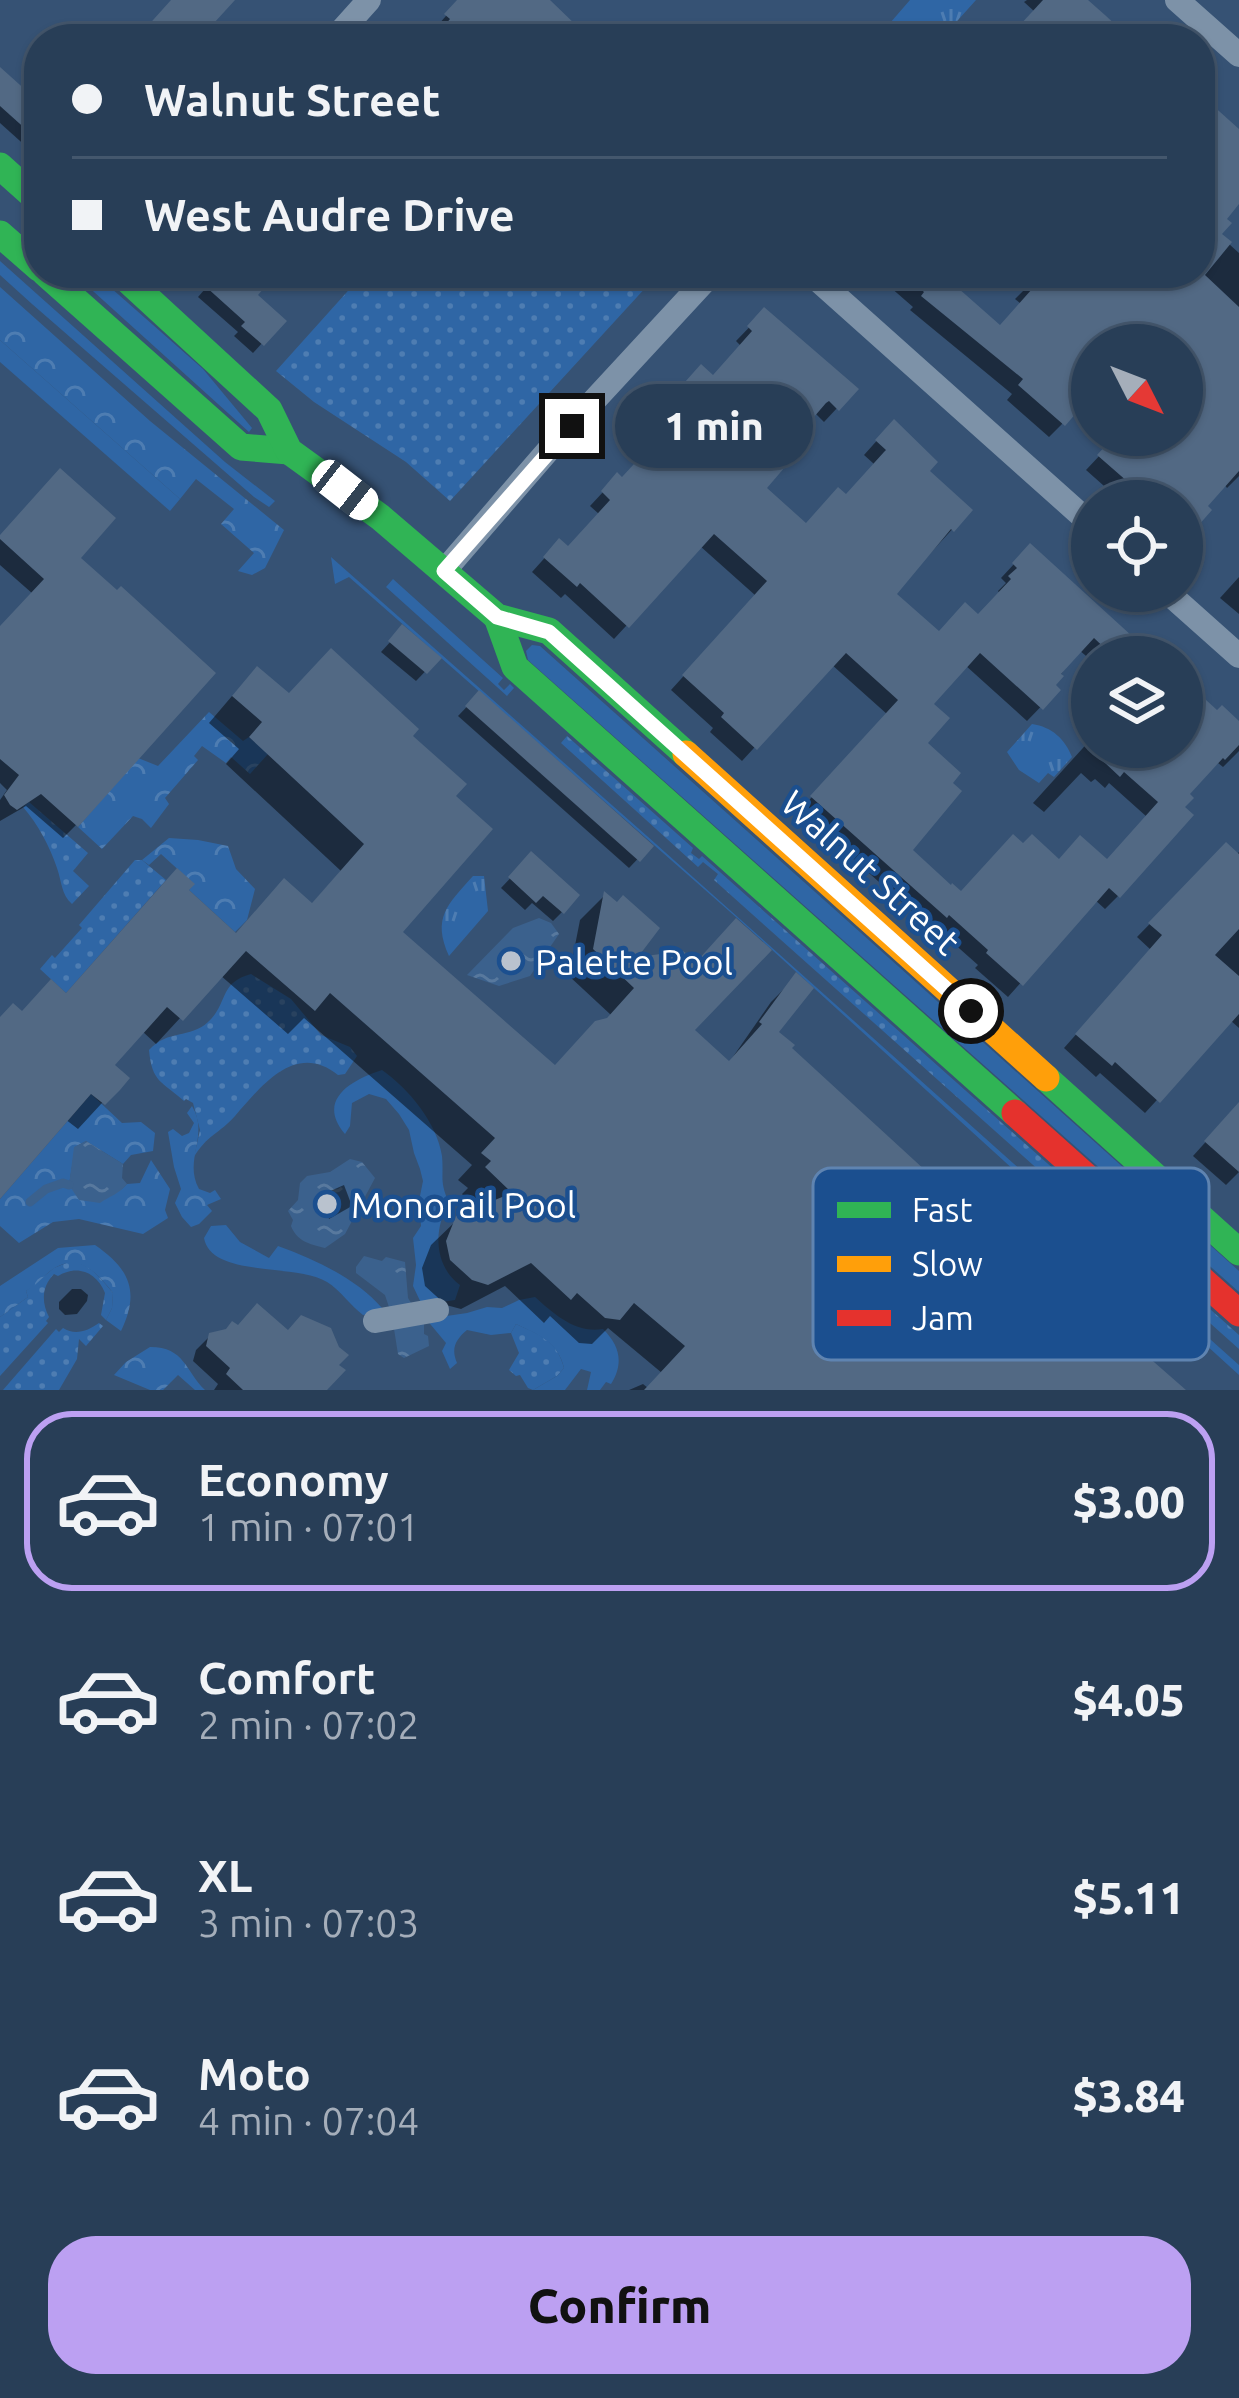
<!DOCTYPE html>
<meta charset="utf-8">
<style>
body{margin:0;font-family:Ubuntu,sans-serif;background:#344961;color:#f1f3f6;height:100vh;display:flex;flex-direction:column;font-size:45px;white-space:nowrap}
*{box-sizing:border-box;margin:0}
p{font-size:39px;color:#a5aeba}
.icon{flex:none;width:66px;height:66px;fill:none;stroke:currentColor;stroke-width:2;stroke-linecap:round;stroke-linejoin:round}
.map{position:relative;height:1390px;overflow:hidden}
.drawer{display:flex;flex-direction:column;background:#283e57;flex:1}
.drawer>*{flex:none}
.top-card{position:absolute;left:24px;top:24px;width:1191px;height:264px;border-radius:48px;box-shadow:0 3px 9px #0004,0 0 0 3px #44576d;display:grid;align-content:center;height:264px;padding:0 48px;background:#283e57}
.needle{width:78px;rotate:132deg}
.fabs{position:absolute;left:1071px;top:324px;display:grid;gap:24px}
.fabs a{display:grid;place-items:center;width:132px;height:132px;border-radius:50%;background:#283e57;box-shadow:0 3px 9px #0004,0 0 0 3px #44576d;font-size:60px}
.end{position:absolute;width:54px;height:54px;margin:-27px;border:15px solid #fff;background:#111;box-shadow:0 0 0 6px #111}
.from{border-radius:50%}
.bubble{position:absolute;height:84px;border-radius:42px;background:#283e57;box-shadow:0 3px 9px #0004,0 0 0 3px #44576d;font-size:39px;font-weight:800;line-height:84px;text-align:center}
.car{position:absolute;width:36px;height:72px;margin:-36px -18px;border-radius:15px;box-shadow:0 0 9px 3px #0007;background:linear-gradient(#fff 24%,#345 0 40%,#fff 0 76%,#345 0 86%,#fff 0)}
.top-card b{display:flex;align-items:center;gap:42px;height:114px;font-size:45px}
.top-card b+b{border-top:3px solid #44576d}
.top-card i{width:30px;height:30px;background:#f1f3f6}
ul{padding:21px 0 0;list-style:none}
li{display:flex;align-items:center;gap:36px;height:180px;margin:0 24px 18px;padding:0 24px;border:6px solid transparent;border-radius:48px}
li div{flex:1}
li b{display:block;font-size:45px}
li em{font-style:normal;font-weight:800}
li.active{border-color:#bca0f2}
li>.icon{width:108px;height:108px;stroke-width:1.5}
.button{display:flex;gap:24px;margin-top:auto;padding:24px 48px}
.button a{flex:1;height:138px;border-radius:48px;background:#bca0f2;color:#111;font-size:48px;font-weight:800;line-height:138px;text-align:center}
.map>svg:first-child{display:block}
.grass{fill:url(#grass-dots)}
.forest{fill:url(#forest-crowns)}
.park{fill:url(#park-tufts)}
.garden{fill:#2f66a5}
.water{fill:url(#water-ripples)}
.shadow{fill:#0007}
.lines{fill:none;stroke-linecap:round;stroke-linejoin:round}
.stream{stroke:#3b618d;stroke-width:9}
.building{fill:#526984}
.street{stroke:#7d92a8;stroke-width:24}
.fast{stroke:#30b455;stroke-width:27}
.slow{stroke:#ff9f0a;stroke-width:27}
.jam{stroke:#e5322d;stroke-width:27}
.route{stroke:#fff;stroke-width:15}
.poi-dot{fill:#b9c2ce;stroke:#1b4f8f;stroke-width:4.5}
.labels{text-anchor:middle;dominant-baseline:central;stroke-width:9;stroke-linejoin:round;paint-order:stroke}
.street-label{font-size:36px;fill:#fff;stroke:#1b4f8f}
.poi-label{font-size:36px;fill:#fff;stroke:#1b4f8f;text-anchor:start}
.key{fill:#1b4f8f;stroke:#5f84b1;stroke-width:3}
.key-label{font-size:33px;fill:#fff}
</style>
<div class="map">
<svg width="1239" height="1390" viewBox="0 0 1239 1390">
<defs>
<pattern id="grass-dots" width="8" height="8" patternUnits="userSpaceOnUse" patternTransform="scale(3)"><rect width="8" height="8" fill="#2f66a5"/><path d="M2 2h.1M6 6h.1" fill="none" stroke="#4e7db2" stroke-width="1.8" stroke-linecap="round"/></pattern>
<pattern id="forest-crowns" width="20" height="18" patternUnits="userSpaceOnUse" patternTransform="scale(3)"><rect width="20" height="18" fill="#2f66a5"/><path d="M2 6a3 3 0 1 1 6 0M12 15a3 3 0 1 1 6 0" fill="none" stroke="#4e7db2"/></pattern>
<pattern id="park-tufts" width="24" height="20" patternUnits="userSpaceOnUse" patternTransform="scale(3)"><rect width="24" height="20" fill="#2f66a5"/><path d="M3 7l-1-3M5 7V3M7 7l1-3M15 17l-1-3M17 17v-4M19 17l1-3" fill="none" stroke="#4e7db2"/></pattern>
<pattern id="water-ripples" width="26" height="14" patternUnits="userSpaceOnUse" patternTransform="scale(3)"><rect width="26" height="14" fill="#3b618d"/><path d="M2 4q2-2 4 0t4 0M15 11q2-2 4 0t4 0" fill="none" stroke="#58799e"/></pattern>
</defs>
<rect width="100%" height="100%" fill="#365274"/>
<!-- grass -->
<g class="grass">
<polygon points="364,273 659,273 450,501 406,462 314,402 276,371"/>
<polygon points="567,736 693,848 691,853 699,859 702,856 1183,1284 1180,1288 1188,1296 1192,1293 1239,1335 1239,1349 714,880 718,874 703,862 698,867 561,743"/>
<path d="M29 802 88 853 73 871 89 886 72 904C61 894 62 882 57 868 50 847 38 824 23 807Z"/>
<polygon points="135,860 142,860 166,880 66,993 40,969 52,955 55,958 82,928 79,925"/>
<path d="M251 974 291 999 321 1035 350 1047 357 1056 345 1074 338 1075C296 1041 262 1085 235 1116 220 1133 206 1136 194 1157L200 1130 193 1103 186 1099 184 1101C162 1081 152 1083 149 1050 168 1029 190 1039 208 1022 229 1003 218 983 251 974Z"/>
<path d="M71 1261C92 1265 100 1278 113 1293L112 1308 106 1320 101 1315 105 1293C97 1272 77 1264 58 1276L54 1274C42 1286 41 1302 49 1317L46 1321 48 1323 0 1376V1317L28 1297 26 1291 54 1268Z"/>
<path d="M99 1323 103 1326 86 1346 79 1339 77 1359 59 1390H3L56 1329 59 1332 63 1328C75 1336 88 1331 99 1323Z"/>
<path d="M516 1324C540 1335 557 1340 564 1368L557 1376 533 1390 528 1388 520 1375 516 1376 509 1370 519 1353 511 1333Z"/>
</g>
<!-- forest -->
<g class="forest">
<polygon points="0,287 150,421 284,530 265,568 252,575 238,571 254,553 221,524 234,509 196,479 180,499 0,340"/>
<polygon points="209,712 243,741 249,737 268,754 250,774 231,757 226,763 202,746 194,756 198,760 165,798 169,804 151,828 142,819 133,816 102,849 78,827 138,758 158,766"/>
<polygon points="169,838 198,840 228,846 236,869 255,889 247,920 235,932 189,890 194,884 161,854 149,865 142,860"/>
<path d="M91 1094 122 1123 141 1122 155 1133 153 1151 131 1155 123 1164 86 1141 75 1147 69 1185C89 1190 111 1203 127 1184L140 1183 151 1160 170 1189 165 1210 168 1218 143 1234 79 1219 53 1222 19 1243 0 1226V1199Z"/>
<path d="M192 1106C210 1136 183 1159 199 1189L210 1193 215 1190 221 1199 207 1205 212 1211 199 1224 191 1227 182 1217 175 1203 181 1189 174 1167 168 1132 173 1129 182 1136 189 1133 194 1123 187 1113Z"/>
<path d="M95 1245C130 1269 140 1292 121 1331L106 1320 112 1308 113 1293C96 1271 76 1250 49 1272 41 1279 35 1286 26 1291L28 1297 0 1317V1286L58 1248Z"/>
<path d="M150 1347C185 1347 185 1371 205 1390H195L178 1375 163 1390H150L114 1375 126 1362Z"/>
</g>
<!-- park -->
<g class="park">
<path d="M910 0H976L941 39C921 39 900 42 884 30Z"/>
<path d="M1032 724C1052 727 1065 739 1072 757L1054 777 1048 773 1039 783 1019 770 1007 752Z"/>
<path d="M473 876H484L488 911 449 956C432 918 447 905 473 876Z"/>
</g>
<!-- garden -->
<g class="garden">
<polygon points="0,261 225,462 275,501 269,507 254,497 32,304 0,275"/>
<polygon points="73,273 94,273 203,369 252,428 249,432"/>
<polygon points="0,340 180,499 170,511 0,362"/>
<polygon points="331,557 647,836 1239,1365 1239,1375 737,918 349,577 335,584"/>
<polygon points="393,579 503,678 498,684 504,690 510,684 514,688 507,696 386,587"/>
<polygon points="532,645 540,646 1239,1271 1239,1292 528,660 526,651"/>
<path d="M382 1070C409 1089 437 1123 442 1156 444 1178 439 1180 449 1203 433 1229 434 1266 460 1285L455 1300 422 1305 413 1286 416 1265 413 1238 421 1226 419 1201 423 1181 420 1169 414 1153 409 1130 399 1114 386 1099 369 1094 352 1103 350 1126 345 1134C316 1100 351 1080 382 1070Z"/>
<path d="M226 1225 240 1242 269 1258 278 1246C316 1260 356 1278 383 1309L381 1313 363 1315C351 1306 340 1290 327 1282 296 1263 211 1278 204 1238L211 1226Z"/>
<path d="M535 1297C554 1314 576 1334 603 1329 620 1346 624 1363 611 1384L606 1382 600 1390H587L591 1372 581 1369 565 1390H533L557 1376 564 1368C558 1342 539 1335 516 1324L511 1333 491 1335 467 1330C455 1340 451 1349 457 1363L450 1369 442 1351 446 1343 426 1319 467 1313 487 1307 502 1308 519 1300Z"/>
</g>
<!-- water -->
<g class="water">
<polygon points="539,918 551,923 559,934 530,976 499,986 467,975 513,928"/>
<path d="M86 1141 123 1164 122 1178 127 1184C119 1194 110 1196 100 1203L79 1200 69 1185 74 1147Z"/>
<path d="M350 1159 362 1162 375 1178 345 1234 325 1248C309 1244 297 1241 291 1226L293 1220 288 1211 298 1200 300 1183 307 1176 330 1172Z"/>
<polygon points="364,1256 382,1261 386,1257 405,1262 408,1298 424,1324 424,1334 428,1336 429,1346 404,1358 398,1354 392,1316 385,1295 356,1273 356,1267"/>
</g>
<!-- shadow -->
<g class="shadow">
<polygon points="460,0 549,0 563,39 527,39 519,32 512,39 435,39 443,30 438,25"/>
<polygon points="1027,0 1084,0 1135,39 1010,39 1035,12 1024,2"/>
<polygon points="0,69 39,105 39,158 0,123"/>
<polygon points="1200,99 1239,134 1239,200 1222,219 1218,234 1239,253 1239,476 1227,488 1224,484 1203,506 1198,522 1202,525 1182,546 1182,501 1121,501 1086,470 1117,437 1127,446 1138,435 1182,435 1182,345 1092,345 1092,368 1088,373 1084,370 1065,392 1062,424 1049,437 1007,400 1012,394 910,310 913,307 874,273 937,273 999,329 1021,304 1015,299 1025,289 1015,280 1022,273 1200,273"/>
<polygon points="219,273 273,273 254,295 282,321 253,353 234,336 238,332 198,297"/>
<polygon points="301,273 326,273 315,285"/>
<polygon points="765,311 854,390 824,422 814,412 785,446 763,489 805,526 845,498 874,464 864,455 881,436 969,511 893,594 938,634 978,618 1000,594 998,591 1006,583 1001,578 1030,547 1153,657 1092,657 1092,661 1079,650 1052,686 1057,690 1027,721 965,665 930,704 909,851 961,894 1059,862 1106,862 1147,817 1109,783 1105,788 1095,779 1091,782 1081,773 1044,812 1033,803 1092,738 1092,747 1182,747 1182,683 1217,714 1239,725 1239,751 1223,767 1218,763 1185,794 1118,896 1105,909 1095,900 1008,997 975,968 978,965 934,926 932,929 799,811 888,715 831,664 742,761 710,732 713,728 671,690 756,596 700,546 614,639 565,594 561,598 532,572 559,542 568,550 599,514 590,506 617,477 622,481 657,442 635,422 660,396 669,403 713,378 741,346 736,341"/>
<polygon points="0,537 77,558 76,825 63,838 26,806 0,821 0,800 7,790 0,783 0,630 33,594 0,565"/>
<polygon points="1239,577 1239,614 1220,598"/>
<polygon points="403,628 438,658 416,681 381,652"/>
<polygon points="479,694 650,846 629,868 458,716"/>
<polygon points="232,696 288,696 409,736 452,797 399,932 554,1068 611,1015 569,976 580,920 605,895 631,961 691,1030 728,1064 771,1002 796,977 775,1032 788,1048 1059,1297 1067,1290 1182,1390 629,1390 643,1384 648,1388 662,1373 608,1328 592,1344 579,1343 550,1316 544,1323 505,1286 461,1309 446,1305 425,1286 422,1268 431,1245 458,1219 478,1210 462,1194 468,1188 458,1180 472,1165 304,1018 288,1034 220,975 156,1044 142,1031 111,1065 125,1078 78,1129 65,1119 0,1195 0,1020 65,995 185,890 234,935 310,906 341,871 226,764 239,749 209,723"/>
<polygon points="1226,846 1236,855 1239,852 1239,1028 1230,1020 1145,1113 1100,1073 1096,1077 1064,1048 1151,950 1137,937"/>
<polygon points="532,855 562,912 553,921 532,903 525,910 501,888"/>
<polygon points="1239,1105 1239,1172 1226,1185 1193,1156"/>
<polygon points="344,1185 352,1206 329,1219 321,1195"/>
<polygon points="72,1289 81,1289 88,1295 87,1301 77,1314 65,1315 59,1309 59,1302"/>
<polygon points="287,1333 342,1370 323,1390 214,1390 218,1384 193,1361 196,1350 211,1335"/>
</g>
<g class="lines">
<!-- stream -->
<polyline class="stream" points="30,1202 46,1189 63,1183 69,1185"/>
</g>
<!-- building -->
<g class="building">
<polygon points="171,0 235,0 214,23 232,39 136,39"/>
<polygon points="457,0 550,0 578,27 568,39 545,39 529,24 516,39 433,39 450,19 444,14"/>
<polygon points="1043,0 1088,0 1132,39 1007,39"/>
<polygon points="0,67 39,102 39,141 0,106"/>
<polygon points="1200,94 1239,129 1239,204 1227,219 1232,223 1222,234 1232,242 1205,275 1239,307 1239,471 1208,506 1212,510 1182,544 1182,501 1163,501 1150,490 1144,496 1097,455 1115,435 1119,435 1132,446 1142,435 1182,435 1182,345 1092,345 1092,366 1069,391 1084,404 1065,426 1018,385 1023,379 921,296 924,292 902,273 941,273 1000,325 1032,289 1026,284 1037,273 1200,273"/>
<polygon points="216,273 277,273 258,295 287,321 264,346 241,326 245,322 205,286"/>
<polygon points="764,307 859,389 839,411 829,401 826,403 789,446 797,453 767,488 806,523 838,487 846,494 884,452 886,450 875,440 894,419 938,462 930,471 973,510 954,532 951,529 897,594 939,631 965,602 978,614 1011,579 1008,576 1017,568 1012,563 1030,543 1155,657 1114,657 1094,638 1061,674 1064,676 1056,685 1061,690 1043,710 980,653 934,704 950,718 928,743 961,773 953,783 962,791 913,850 951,885 952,883 961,891 1013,834 1023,843 1032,834 1059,859 1080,835 1107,859 1158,802 1124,772 1120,777 1088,747 1182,747 1182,678 1217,710 1222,705 1239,721 1239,745 1225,760 1223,758 1190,794 1194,798 1185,807 1194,815 1120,898 1109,888 1023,986 986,953 988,950 949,915 947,918 810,796 898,700 846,653 757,750 721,717 724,713 682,675 767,581 714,534 629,628 580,583 577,587 543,557 559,538 568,546 610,500 601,491 617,472 622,477 668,427 646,407 660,392 669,400 701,364 713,375 752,331 747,326"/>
<polygon points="60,468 116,518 81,558 117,590 121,586 216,673 78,827 41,794 17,810 10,805 4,795 19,775 0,759 0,626 44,579 0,539 0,535"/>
<polygon points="402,624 442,658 427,674 388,641"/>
<polygon points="331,648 419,729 413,736 467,784 456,796 493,829 403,932 555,1065 595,1021 607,1018 634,988 593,949 604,891 617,902 623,895 660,928 638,957 683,951 697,961 736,918 772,950 695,1030 729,1061 762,1024 759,1022 796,972 814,988 779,1032 795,1045 792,1048 1059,1293 1067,1286 1186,1390 644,1390 685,1346 634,1303 620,1320 605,1318 577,1293 571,1300 531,1263 488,1285 472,1280 450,1260 446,1241 456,1216 512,1193 485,1167 491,1161 481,1153 495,1138 330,993 315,1011 246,951 183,1021 167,1007 115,1065 130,1078 120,1090 105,1105 91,1094 0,1199 0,1017 13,1003 22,1011 51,979 66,993 177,868 195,884 189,890 236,933 284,878 312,903 364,844 249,737 262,722 232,696 257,666 289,693"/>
<polygon points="479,690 654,846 640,862 465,706"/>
<polygon points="1226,842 1239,854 1239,929 1215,955 1239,976 1239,1014 1160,1103 1115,1062 1112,1066 1075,1034 1162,935 1148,923"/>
<polygon points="531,851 580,895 564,914 543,896 536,903 508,877"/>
<polygon points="1239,1102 1239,1172 1204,1141"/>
<polygon points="257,1303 288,1330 301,1315 331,1328 339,1347 349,1355 339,1365 346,1370 327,1390 243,1390 226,1374 230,1368 206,1346 209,1333 226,1329 232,1321 238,1325"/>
</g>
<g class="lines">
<!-- street -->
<g class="street">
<polyline points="1177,0 1239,55"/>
<polyline points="334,39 369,0"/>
<polyline points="810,273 1092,525"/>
<polyline points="444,571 552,446 712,273"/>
<polyline points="1166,591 1239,656"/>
<polyline points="375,1321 437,1310"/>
</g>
<!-- fast -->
<g class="fast">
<polyline points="0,166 39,201"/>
<polyline points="0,234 39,268"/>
<polyline points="45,273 241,447 289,451"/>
<polyline points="120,273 269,410 289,451 380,517 497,617 549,631 686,754"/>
<polyline points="497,617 515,667 1015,1113"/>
<polyline points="1046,1078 1239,1252"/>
</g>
<!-- slow -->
<polyline class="slow" points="686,754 1046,1078"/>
<!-- jam -->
<polyline class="jam" points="1015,1113 1239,1313"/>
</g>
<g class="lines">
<!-- route -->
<polyline class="route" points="572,426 444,571 497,617 549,632 971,1011"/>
</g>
<!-- markers -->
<g class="poi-dot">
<circle cx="511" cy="961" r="12"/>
<circle cx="327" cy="1204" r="12"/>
</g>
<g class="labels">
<!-- street labels -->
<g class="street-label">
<text transform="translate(871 872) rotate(42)">Walnut Street</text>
</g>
<!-- poi labels -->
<g class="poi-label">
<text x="535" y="961">Palette Pool</text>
<text x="351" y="1204">Monorail Pool</text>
</g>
</g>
<!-- legend -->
<rect x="813" y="1168" width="396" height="192" rx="18" class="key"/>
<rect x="837" y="1202" width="54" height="16" fill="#30b455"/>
<rect x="837" y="1256" width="54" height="16" fill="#ff9f0a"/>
<rect x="837" y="1310" width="54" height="16" fill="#e5322d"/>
<g class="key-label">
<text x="912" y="1222">Fast</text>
<text x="912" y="1276">Slow</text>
<text x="912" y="1330">Jam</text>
</g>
</svg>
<div class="fabs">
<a><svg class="needle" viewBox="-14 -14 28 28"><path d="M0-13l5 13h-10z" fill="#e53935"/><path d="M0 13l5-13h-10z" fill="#a5aeba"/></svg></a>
<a><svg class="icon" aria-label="locate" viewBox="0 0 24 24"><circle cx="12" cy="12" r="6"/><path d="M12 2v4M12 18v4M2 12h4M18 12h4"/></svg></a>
<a><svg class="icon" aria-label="layers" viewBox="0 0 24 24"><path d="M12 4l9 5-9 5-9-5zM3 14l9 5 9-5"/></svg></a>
</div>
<i class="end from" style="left:971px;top:1011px"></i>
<i class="end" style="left:572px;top:426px"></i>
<div class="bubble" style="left:615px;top:384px;width:198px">1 min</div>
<i class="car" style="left:345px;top:490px;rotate:128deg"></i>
<div class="top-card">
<b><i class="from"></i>Walnut Street</b>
<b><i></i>West Audre Drive</b>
</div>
</div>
<section class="drawer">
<ul>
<li class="active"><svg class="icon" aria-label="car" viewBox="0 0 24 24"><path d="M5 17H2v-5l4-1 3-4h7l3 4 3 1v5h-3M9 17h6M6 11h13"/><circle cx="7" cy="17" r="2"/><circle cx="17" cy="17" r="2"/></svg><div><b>Economy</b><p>1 min · 07:01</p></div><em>$3.00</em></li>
<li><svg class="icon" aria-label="car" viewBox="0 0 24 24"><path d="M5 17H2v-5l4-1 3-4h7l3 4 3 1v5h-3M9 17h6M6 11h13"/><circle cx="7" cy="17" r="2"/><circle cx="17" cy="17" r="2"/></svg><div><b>Comfort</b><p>2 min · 07:02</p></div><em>$4.05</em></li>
<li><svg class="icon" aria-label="car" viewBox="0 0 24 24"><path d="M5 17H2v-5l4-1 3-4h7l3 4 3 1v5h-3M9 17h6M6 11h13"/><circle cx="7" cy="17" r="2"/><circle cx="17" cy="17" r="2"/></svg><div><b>XL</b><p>3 min · 07:03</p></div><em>$5.11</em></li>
<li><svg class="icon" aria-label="car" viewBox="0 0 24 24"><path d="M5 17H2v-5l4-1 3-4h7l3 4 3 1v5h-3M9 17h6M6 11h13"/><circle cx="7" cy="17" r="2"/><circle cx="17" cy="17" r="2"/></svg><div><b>Moto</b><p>4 min · 07:04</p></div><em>$3.84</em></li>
</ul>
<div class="button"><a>Confirm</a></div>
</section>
